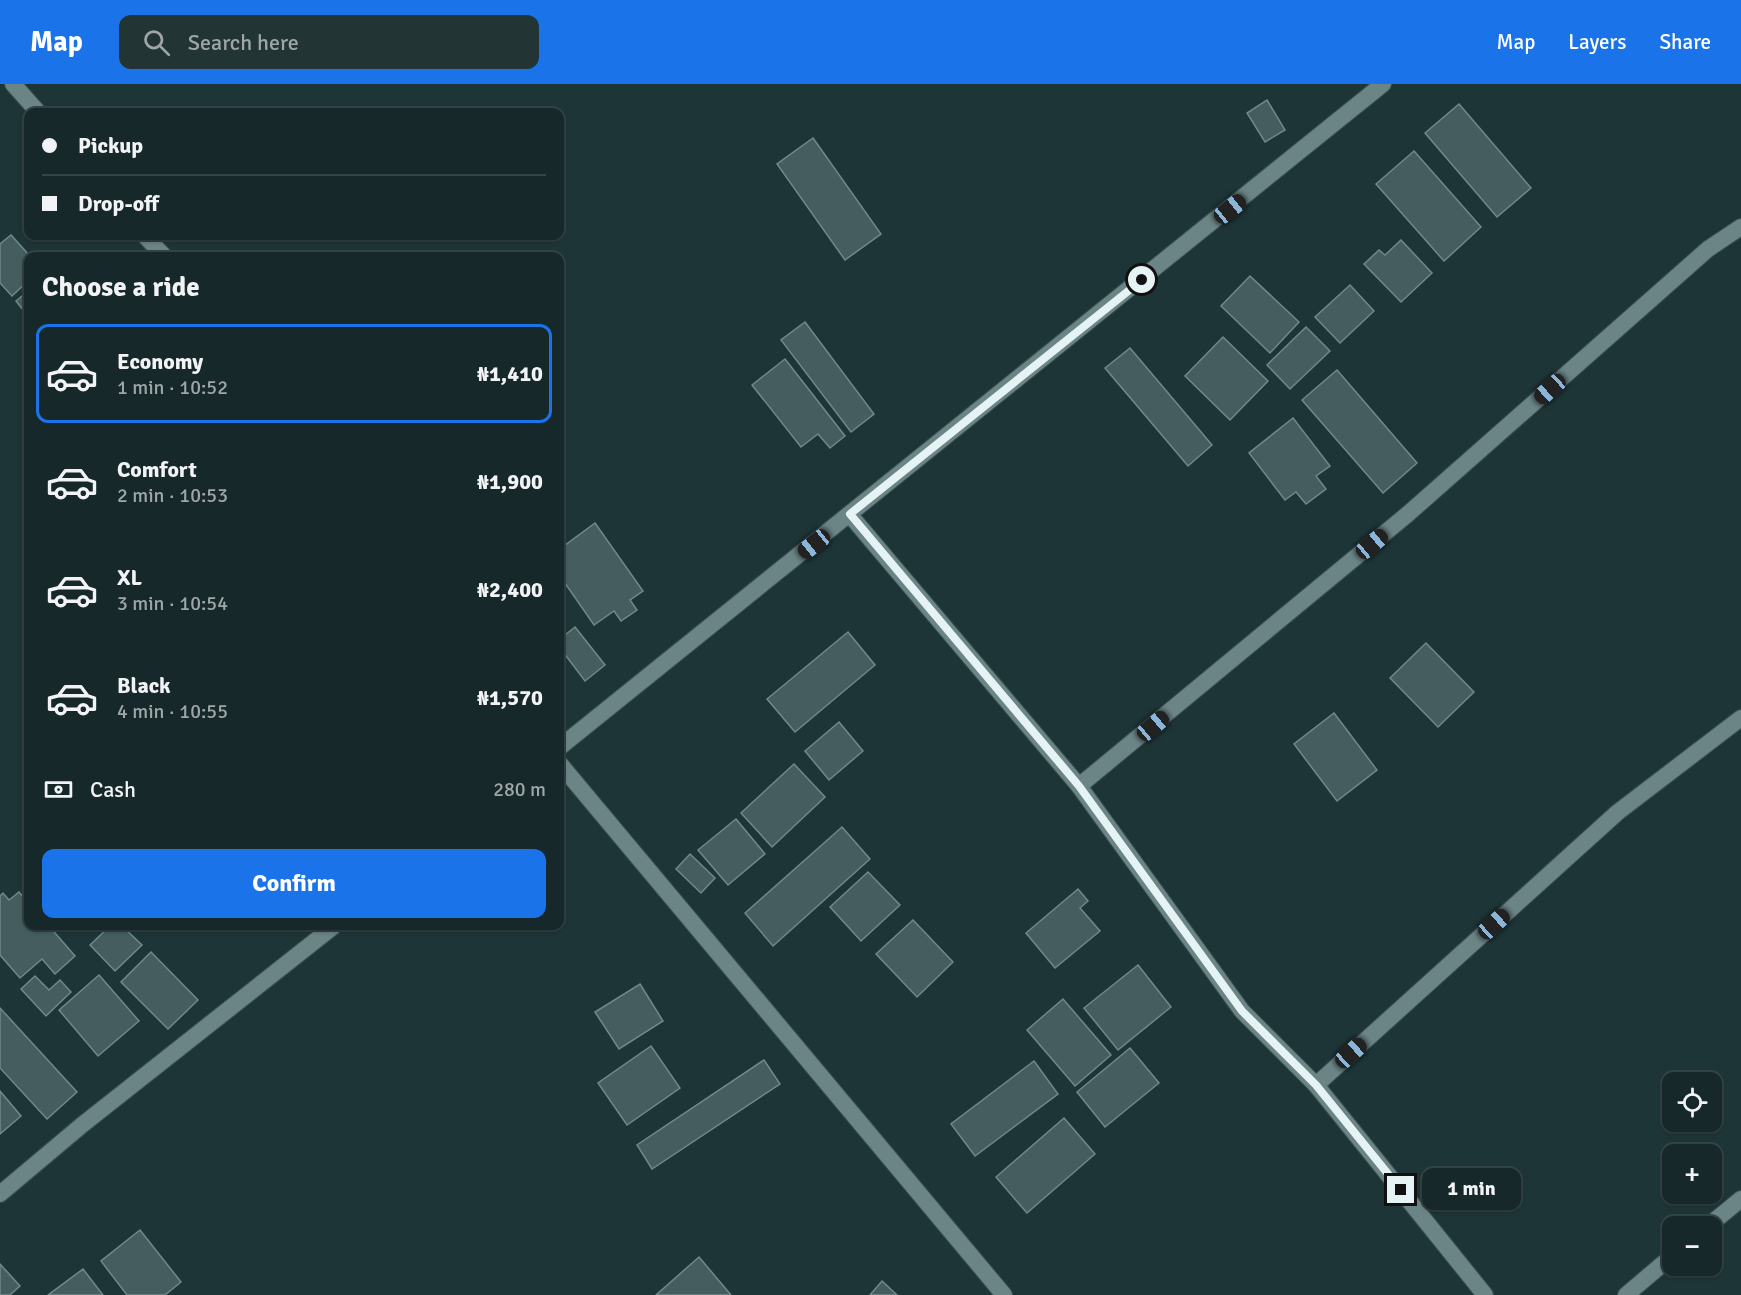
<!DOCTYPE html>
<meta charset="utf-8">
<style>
body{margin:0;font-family:Signika,sans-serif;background:#233435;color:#f1f3f6;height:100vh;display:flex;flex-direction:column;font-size:22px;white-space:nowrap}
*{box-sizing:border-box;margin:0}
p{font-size:20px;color:#9ea6a8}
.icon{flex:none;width:33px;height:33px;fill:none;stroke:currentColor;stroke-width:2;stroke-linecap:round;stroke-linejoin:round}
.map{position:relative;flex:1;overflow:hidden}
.drawer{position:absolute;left:24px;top:168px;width:540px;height:678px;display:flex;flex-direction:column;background:#162829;border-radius:12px;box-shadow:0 2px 4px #0004,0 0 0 2px #354446}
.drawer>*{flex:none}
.guide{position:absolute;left:24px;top:24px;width:540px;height:132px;border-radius:12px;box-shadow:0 2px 4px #0004,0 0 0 2px #354446;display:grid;align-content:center;height:132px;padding:0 18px;background:#162829}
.fabs{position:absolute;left:1662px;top:988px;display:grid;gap:12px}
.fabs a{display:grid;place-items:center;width:60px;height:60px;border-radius:12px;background:#162829;box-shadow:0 2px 4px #0004,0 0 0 2px #354446;font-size:30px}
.end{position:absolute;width:27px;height:27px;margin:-14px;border:8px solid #e5f3f4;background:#111;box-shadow:0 0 0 3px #111}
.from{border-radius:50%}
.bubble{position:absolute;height:42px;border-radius:12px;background:#162829;box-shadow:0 2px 4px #0004,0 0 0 2px #354446;font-size:20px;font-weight:700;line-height:42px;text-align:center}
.car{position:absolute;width:18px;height:36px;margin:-18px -9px;border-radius:8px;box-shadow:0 0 4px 2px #0007;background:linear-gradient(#222 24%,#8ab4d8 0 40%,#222 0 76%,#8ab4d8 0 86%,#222 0)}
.guide b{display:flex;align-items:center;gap:21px;height:57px;font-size:22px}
.guide b+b{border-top:2px solid #354446}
.guide i{width:15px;height:15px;background:#f1f3f6}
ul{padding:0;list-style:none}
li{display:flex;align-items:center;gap:18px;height:99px;margin:0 12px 9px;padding:0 6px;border:3px solid transparent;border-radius:12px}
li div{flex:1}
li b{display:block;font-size:22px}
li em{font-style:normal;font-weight:700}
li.on{border-color:#1a73e8}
li>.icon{width:54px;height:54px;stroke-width:1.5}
h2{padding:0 18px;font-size:27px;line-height:72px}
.pay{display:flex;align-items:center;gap:15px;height:66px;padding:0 18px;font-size:22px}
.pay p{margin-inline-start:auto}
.action{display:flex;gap:12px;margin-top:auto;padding:12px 18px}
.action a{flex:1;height:69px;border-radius:12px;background:#1a73e8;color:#fff;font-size:24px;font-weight:700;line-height:69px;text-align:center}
header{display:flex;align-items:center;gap:36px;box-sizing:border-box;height:84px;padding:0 30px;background:#1a73e8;color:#fff}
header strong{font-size:28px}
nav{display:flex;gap:33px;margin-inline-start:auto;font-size:21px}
.search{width:420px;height:54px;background:#233435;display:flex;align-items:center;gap:15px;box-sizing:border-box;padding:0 21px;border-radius:12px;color:#9ea6a8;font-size:22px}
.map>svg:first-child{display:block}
.building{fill:#455d5f;stroke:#6f898b;stroke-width:1.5}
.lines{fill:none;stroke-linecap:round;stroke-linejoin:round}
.minor-casing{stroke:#3b5051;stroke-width:18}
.minor{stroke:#6b8486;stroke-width:16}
.route{stroke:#e5f3f4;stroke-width:8}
</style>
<header>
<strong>Map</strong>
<div class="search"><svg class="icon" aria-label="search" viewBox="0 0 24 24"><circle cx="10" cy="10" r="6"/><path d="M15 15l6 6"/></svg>Search here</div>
<nav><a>Map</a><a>Layers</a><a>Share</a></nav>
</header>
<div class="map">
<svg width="1741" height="1211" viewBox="0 0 1741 1211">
<rect width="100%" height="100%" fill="#1e3537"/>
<!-- building -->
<g class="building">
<polygon points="1267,16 1285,46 1265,58 1247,29"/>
<polygon points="1459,20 1531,104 1497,133 1425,49"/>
<polygon points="813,54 881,150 845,176 777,80"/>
<polygon points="1414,67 1481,143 1444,177 1376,100"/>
<polygon points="11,151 30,172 28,172 28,197 12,212 0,199 0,160"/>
<polygon points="1401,156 1432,189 1401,218 1364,180 1379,166 1385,171"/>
<polygon points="1250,192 1299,238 1270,269 1221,222"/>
<polygon points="1350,201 1374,227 1340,259 1315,233"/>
<polygon points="28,207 28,232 16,217"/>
<polygon points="805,238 874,330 851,348 781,256"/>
<polygon points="1306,243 1330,267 1290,305 1267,281"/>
<polygon points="1223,253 1268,297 1230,336 1185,292"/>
<polygon points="1130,264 1212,361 1188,382 1105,284"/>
<polygon points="785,275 845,352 830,364 818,350 801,363 752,301"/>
<polygon points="1337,286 1417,379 1383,409 1302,316"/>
<polygon points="1293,334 1330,382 1316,392 1326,405 1306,420 1296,408 1285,416 1249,369"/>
<polygon points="595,439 643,507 630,516 637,526 621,537 614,527 594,541 560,492 560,465"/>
<polygon points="575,543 605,581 585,597 560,564 560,555"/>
<polygon points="848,548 875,581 795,648 767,615"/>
<polygon points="1426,559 1474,608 1438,643 1390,594"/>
<polygon points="1334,629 1377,686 1337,717 1294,660"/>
<polygon points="839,638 863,667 829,696 805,667"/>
<polygon points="794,680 825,713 772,763 741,729"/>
<polygon points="736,735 765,770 728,801 698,766"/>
<polygon points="842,743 870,775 773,862 745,829"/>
<polygon points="690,770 715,794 701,809 676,785"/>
<polygon points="868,788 900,821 861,857 830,823"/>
<polygon points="1078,805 1088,817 1080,824 1100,847 1055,884 1026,849"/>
<polygon points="19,808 28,819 28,842 49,842 75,872 55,890 42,875 20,894 0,871 0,812 3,809 9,816"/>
<polygon points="913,836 953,878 917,913 876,870"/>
<polygon points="110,842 122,842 142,861 115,887 90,861"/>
<polygon points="151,868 198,916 168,945 121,898"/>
<polygon points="1138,881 1171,923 1118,966 1084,924"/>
<polygon points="99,891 139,937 98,972 59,926"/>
<polygon points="35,892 49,906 60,896 71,908 46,932 21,905"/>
<polygon points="640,900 663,937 619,965 595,928"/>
<polygon points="1063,915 1111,971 1075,1002 1027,946"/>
<polygon points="0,924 77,1008 47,1035 0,984"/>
<polygon points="651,962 680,1004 627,1041 598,999"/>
<polygon points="1130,964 1159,999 1105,1043 1077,1008"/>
<polygon points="764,976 780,1000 652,1085 637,1061"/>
<polygon points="1034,977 1058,1010 975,1072 951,1040"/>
<polygon points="0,1007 21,1032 0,1050"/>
<polygon points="1064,1034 1095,1070 1027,1129 996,1093"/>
<polygon points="140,1146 181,1198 165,1211 127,1211 101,1177"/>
<polygon points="699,1173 731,1211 656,1211"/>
<polygon points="0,1180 20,1202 10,1211 0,1211"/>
<polygon points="83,1185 103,1211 48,1211"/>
<polygon points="882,1197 897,1211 870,1211"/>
</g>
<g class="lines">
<defs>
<g id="minor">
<polyline points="13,0 38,28"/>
<polyline points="145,152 164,172"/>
<polyline points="850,431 1079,702 1409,429 1708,165 1741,143"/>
<polyline points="560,663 1383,0"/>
<polyline points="560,680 1004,1211"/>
<polyline points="1079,702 1242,927 1316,1001 1618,728 1741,634"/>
<polyline points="1316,1001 1485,1211"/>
<polyline points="0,1110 82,1041 334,842"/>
<polyline points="1707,1143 1741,1115"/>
<polyline points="1626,1211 1672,1172"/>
</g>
</defs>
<!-- minor casing -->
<use href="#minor" class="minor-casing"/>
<!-- minor -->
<use href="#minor" class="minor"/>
</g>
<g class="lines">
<!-- route -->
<polyline class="route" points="1142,196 850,430 1079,702 1242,927 1316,1001 1401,1106"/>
</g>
</svg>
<div class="fabs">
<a><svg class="icon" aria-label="locate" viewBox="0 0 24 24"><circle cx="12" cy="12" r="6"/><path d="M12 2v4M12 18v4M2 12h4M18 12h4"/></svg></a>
<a>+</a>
<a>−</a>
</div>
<i class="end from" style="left:1142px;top:196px"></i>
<i class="end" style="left:1401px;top:1106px"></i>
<div class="bubble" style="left:1422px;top:1084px;width:99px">1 min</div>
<i class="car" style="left:1230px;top:125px;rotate:51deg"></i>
<i class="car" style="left:1550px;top:305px;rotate:228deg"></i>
<i class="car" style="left:814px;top:460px;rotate:231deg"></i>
<i class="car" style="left:1372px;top:460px;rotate:50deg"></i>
<i class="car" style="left:1153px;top:642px;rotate:50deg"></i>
<i class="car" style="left:1494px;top:840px;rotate:48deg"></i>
<i class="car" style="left:1351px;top:969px;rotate:48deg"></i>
<div class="guide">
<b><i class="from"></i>Pickup</b>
<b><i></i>Drop-off</b>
</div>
<section class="drawer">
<h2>Choose a ride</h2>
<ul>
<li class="on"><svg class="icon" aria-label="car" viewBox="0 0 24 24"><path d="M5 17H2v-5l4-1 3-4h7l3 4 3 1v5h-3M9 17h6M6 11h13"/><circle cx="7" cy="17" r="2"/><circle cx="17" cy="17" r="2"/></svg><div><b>Economy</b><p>1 min · 10:52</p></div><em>₦1,410</em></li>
<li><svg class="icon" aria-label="car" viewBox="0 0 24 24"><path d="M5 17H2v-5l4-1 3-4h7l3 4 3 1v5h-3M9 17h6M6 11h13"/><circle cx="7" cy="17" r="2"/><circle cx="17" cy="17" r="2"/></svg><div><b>Comfort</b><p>2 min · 10:53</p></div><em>₦1,900</em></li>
<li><svg class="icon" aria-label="car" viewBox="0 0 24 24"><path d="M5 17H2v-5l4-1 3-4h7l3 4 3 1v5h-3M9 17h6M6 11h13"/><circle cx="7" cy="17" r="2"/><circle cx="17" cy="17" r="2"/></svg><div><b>XL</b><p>3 min · 10:54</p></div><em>₦2,400</em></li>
<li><svg class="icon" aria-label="car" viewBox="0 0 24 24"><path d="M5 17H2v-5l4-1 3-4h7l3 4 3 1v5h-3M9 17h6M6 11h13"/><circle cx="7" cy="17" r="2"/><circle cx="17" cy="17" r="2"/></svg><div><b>Black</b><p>4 min · 10:55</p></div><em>₦1,570</em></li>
</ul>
<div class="pay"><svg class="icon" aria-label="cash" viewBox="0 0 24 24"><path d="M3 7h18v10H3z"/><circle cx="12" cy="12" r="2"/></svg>Cash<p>280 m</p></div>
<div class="action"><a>Confirm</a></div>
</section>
</div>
